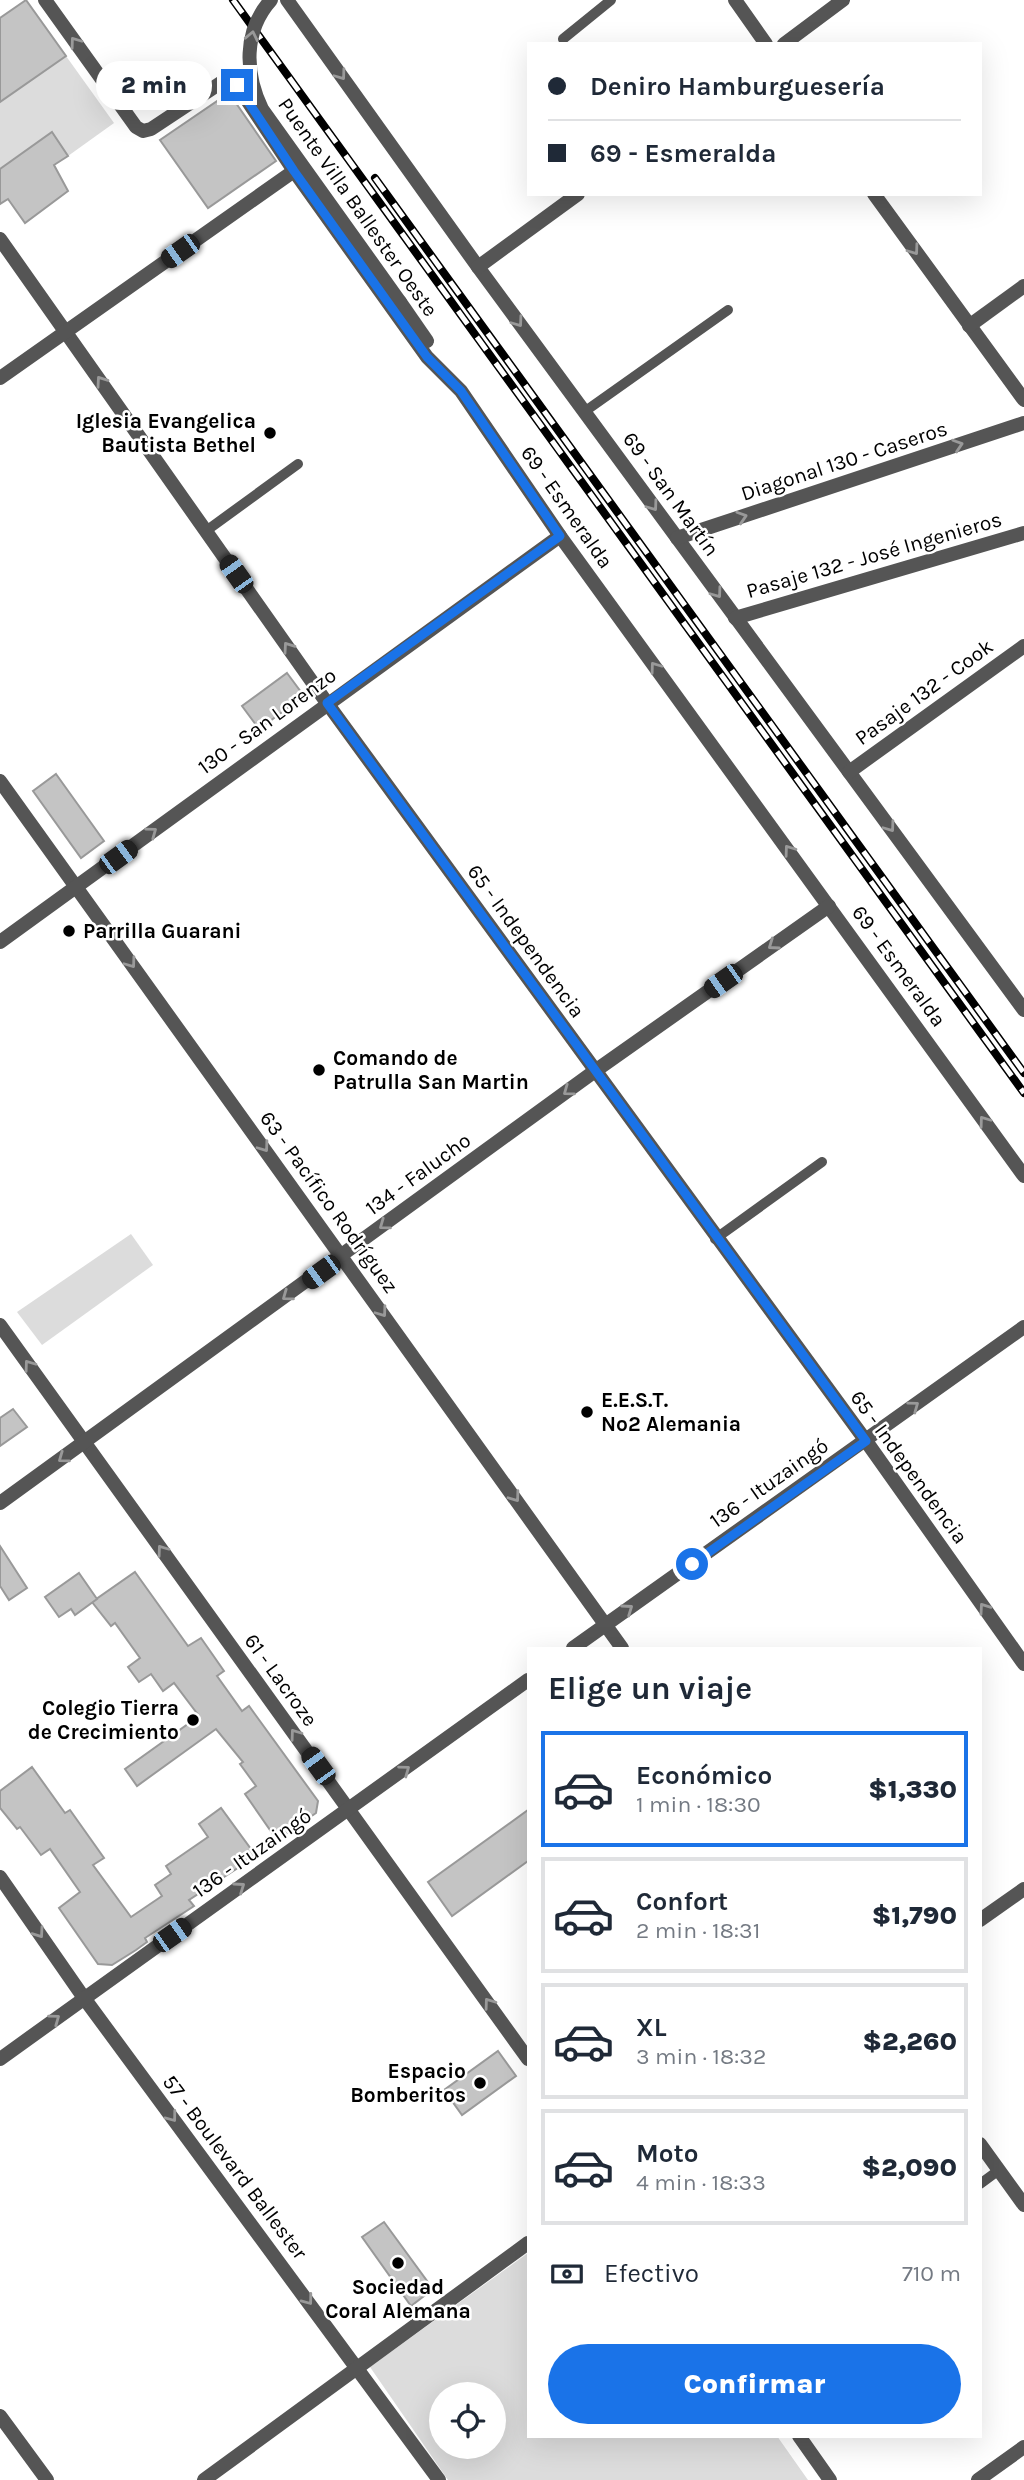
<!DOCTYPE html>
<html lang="es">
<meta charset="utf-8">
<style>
body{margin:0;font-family:Karla,sans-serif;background:#f2f2f3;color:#1f2937;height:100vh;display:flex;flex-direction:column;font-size:26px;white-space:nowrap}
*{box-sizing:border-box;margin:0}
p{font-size:23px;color:#747a83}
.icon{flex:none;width:38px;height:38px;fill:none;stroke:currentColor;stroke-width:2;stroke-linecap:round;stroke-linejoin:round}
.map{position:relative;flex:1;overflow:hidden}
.drawer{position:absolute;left:527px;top:1647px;width:455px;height:791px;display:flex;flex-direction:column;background:#fff;border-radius:0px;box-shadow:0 7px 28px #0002}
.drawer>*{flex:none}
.banner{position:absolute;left:527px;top:42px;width:455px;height:154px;border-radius:0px;box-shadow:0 7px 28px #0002;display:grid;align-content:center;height:154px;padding:0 21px;background:#fff}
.buttons{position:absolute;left:429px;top:2382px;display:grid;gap:14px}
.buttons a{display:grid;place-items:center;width:77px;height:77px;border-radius:50%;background:#fff;box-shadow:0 7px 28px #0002;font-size:35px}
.end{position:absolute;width:32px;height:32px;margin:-16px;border:9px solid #1a73e8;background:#fff;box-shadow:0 0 0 4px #fff}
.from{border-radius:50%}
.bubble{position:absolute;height:49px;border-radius:24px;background:#fff;box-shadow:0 7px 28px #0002;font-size:23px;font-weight:800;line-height:49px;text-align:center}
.car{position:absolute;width:21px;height:42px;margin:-21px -10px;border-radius:9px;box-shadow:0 0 5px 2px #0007;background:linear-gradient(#222 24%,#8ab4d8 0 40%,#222 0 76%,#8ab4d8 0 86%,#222 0)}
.banner b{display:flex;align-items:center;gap:24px;height:66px;font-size:26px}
.banner b+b{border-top:2px solid #e0e1e3}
.banner i{width:18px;height:18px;background:#1f2937}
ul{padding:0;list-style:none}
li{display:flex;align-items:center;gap:21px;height:116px;margin:0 14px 10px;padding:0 7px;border:4px solid #e0e1e3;border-radius:0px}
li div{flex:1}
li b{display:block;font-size:26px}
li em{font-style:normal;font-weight:800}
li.active{border-color:#1a73e8}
li>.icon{width:63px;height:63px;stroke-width:1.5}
h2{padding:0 21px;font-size:32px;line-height:84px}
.pay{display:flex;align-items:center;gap:18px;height:77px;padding:0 21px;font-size:26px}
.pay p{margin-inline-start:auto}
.button{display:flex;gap:14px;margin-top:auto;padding:14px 21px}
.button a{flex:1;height:80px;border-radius:42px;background:#1a73e8;color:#fff;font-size:28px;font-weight:800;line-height:80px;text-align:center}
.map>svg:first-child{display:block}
.green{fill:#dcdcdc;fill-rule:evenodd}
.building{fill:#c4c4c4;stroke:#999;stroke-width:2}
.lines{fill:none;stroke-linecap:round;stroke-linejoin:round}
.service{stroke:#555;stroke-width:10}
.minor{stroke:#555;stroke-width:14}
.rail-casing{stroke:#000;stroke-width:8}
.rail{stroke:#fff;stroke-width:5;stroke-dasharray:16;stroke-linecap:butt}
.minor-bridge{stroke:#555;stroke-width:14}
.oneway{stroke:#999}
.route{stroke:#1a73e8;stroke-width:9}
.poi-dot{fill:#000;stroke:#fff;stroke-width:2.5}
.labels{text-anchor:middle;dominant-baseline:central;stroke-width:5;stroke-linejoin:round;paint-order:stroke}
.street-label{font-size:21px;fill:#000;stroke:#fff}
.poi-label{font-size:21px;font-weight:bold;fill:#000;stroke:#fff;text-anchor:end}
</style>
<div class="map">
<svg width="1024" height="2480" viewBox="0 0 1024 2480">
<rect width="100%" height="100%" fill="#fff"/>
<!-- green -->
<g class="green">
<polygon points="66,56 114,123 68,156 52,132 0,169 0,102"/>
<polygon points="131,1234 153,1265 42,1345 17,1312"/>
<path d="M528 2253V2436H777L808 2480H448L370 2367ZM494 2394V2446H441V2394Z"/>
</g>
<!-- building -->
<g class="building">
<polygon points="26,0 66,56 0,102 0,18"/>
<polygon points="229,93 276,161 208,208 160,140"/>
<polygon points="52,132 68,156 54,165 68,191 25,223 8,199 0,204 0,169"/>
<polygon points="287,673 304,696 259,729 242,706"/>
<polygon points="56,774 104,841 81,858 33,791"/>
<polygon points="13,1409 27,1427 0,1446 0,1418"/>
<polygon points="0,1546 27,1588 9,1600 0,1586"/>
<polygon points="135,1572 188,1646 201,1638 224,1671 217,1676 242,1711 249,1706 318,1801 316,1813 277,1840 245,1794 256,1786 240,1764 243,1762 216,1729 137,1786 125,1769 199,1716 174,1683 163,1691 151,1674 139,1682 128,1667 140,1658 115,1623 111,1626 92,1602"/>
<polygon points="79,1573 97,1599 75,1615 71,1609 59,1617 45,1597"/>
<polygon points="32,1767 65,1813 70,1810 104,1858 93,1865 131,1917 162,1896 155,1885 171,1874 166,1866 208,1837 199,1824 221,1808 256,1856 189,1900 194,1906 145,1938 147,1942 136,1950 112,1965 98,1964 59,1908 80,1892 50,1849 41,1855 20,1827 17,1829 0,1808 0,1791"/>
<polygon points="528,1810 528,1861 452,1916 428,1882"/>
<polygon points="498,2051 516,2076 462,2115 444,2090"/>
<polygon points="384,2222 433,2289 411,2306 362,2237"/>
</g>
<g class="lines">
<!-- service -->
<g class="service">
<polyline points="563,39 611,0"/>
<polyline points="584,412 728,310"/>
<polyline points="206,531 298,464"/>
<polyline points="715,1239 822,1162"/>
<polyline points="980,2184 999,2170"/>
</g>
<!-- minor -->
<g class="minor">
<polyline points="45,0 136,127 143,131 151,129 222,82 231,80 237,85 294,171 427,357 461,391 560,536 1024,1176"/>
<polyline points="287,0 478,267 1024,1010"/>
<polyline points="735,0 766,44"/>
<polyline points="784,44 843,0"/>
<polyline points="874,194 1024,400"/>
<polyline points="0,239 327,703 866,1441 1024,1664"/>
<polyline points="478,267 578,194"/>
<polyline points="400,302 427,341"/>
<polyline points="969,326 1024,286"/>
<polyline points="0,378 294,171"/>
<polyline points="677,538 1024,423"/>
<polyline points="735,618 1024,533"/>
<polyline points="849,772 1024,646"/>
<polyline points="0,781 622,1648"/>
<polyline points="0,942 560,536"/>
<polyline points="0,1325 528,2059"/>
<polyline points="0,1503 595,1071 829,906"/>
<polyline points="573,1648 1024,1327"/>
<polyline points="0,1877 84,1998 439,2480"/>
<polyline points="980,1920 1024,1889"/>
<polyline points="0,2059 528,1680"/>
<polyline points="980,2144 1024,2205"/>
<polyline points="0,2416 47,2480"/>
<polyline points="799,2436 830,2480"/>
<polyline points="204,2480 528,2243"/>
<polyline points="978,2480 1024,2447"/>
</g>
<defs>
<g id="rail">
<polyline points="233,0 1024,1093"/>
<polyline points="375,178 1024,1073"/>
</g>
</defs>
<!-- rail casing -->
<use href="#rail" class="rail-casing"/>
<!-- rail -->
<use href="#rail" class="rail"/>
<!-- minor-bridge -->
<path class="minor-bridge" d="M271 0C243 31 245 74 262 109L400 302"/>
</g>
<!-- one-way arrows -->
<defs><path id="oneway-chevron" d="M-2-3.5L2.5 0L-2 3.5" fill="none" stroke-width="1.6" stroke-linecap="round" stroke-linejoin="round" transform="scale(1.75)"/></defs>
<g class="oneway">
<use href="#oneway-chevron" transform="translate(252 36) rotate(-78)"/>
<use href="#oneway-chevron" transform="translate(75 42) rotate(-126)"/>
<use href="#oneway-chevron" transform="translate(341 75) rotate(54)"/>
<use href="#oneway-chevron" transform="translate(914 250) rotate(54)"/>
<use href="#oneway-chevron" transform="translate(518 322) rotate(54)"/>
<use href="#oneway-chevron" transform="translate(101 381) rotate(-125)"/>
<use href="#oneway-chevron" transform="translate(958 445) rotate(-18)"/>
<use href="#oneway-chevron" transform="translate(653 506) rotate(54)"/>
<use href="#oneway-chevron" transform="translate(742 517) rotate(-18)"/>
<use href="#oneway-chevron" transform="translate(717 593) rotate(54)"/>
<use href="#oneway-chevron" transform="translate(288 647) rotate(-125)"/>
<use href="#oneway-chevron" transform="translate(655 667) rotate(-126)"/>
<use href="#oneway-chevron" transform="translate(890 827) rotate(54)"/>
<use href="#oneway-chevron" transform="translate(152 832) rotate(-36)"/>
<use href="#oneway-chevron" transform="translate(789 850) rotate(-126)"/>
<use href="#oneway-chevron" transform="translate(773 945) rotate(145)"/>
<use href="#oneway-chevron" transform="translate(131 963) rotate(54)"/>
<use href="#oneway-chevron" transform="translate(568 1091) rotate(144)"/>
<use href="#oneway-chevron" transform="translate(984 1121) rotate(-126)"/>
<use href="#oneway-chevron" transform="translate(264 1147) rotate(54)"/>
<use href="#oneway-chevron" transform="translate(384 1225) rotate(144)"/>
<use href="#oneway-chevron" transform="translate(287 1296) rotate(144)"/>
<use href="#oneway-chevron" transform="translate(382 1312) rotate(54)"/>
<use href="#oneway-chevron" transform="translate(29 1365) rotate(-126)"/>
<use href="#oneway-chevron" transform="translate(914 1406) rotate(-36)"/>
<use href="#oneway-chevron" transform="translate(63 1458) rotate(144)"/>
<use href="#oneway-chevron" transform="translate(515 1497) rotate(54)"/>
<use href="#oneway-chevron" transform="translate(162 1550) rotate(-126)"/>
<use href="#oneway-chevron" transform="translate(984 1608) rotate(-125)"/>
<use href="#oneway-chevron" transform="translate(628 1609) rotate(-35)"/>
<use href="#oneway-chevron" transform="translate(295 1734) rotate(-126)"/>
<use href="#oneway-chevron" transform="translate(405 1770) rotate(-36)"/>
<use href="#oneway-chevron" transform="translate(240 1887) rotate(-35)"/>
<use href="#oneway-chevron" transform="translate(39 1933) rotate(55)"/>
<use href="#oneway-chevron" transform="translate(489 2003) rotate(-126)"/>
<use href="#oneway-chevron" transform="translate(55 2019) rotate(-36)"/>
<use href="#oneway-chevron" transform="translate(172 2117) rotate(53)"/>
<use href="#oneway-chevron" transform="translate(308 2300) rotate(53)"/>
</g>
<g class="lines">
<!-- route -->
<polyline class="route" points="237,85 294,171 427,357 461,391 560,536 327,703 866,1441 692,1564"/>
</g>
<!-- markers -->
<g class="poi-dot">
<circle cx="270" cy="433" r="7"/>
<circle cx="69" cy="931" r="7"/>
<circle cx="319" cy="1070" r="7"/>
<circle cx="587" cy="1412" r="7"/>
<circle cx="193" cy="1720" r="7"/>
<circle cx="480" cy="2083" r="7"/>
<circle cx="398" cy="2263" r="7"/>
</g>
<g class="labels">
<!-- street labels -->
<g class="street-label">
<text transform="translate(358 207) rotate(55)">Puente Villa Ballester Oeste</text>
<text transform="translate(844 461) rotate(-18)">Diagonal 130 - Caseros</text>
<text transform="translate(671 494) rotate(54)">69 - San Martín</text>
<text transform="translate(567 507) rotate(55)">69 - Esmeralda</text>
<text transform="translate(874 555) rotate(-16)">Pasaje 132 - José Ingenieros</text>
<text transform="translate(924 692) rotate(-36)">Pasaje 132 - Cook</text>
<text transform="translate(267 721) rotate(-36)">130 - San Lorenzo</text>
<text transform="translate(526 941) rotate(54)">65 - Independencia</text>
<text transform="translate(899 966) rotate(54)">69 - Esmeralda</text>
<text transform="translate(418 1174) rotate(-36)">134 - Falucho</text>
<text transform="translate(329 1202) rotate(54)">63 - Pacífico Rodríguez</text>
<text transform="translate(909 1467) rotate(54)">65 - Independencia</text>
<text transform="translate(769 1483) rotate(-35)">136 - Ituzaingó</text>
<text transform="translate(281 1680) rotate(54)">61 - Lacroze</text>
<text transform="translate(252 1853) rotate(-35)">136 - Ituzaingó</text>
<text transform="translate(235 2167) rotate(53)">57 - Boulevard Ballester</text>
</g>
<!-- poi labels -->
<g class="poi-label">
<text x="256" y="421">Iglesia Evangelica<tspan x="256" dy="24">Bautista Bethel</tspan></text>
<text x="83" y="931" text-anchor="start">Parrilla Guarani</text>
<text x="333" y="1058" text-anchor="start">Comando de<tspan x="333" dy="24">Patrulla San Martin</tspan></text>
<text x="601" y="1400" text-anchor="start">E.E.S.T.<tspan x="601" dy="24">Nº2 Alemania</tspan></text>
<text x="179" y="1708">Colegio Tierra<tspan x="179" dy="24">de Crecimiento</tspan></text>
<text x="466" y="2071">Espacio<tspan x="466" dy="24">Bomberitos</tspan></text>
<text x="398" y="2287" text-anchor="middle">Sociedad<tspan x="398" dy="24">Coral Alemana</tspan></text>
</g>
</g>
</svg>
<div class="buttons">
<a><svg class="icon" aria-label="locate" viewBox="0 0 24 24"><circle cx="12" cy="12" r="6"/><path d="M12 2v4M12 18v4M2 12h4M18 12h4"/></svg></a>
</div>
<i class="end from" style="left:692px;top:1564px"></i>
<i class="end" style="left:237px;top:85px"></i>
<div class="bubble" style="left:96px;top:61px;width:116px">2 min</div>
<i class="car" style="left:180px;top:251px;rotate:235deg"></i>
<i class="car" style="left:236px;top:574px;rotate:325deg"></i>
<i class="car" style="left:118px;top:857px;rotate:54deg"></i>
<i class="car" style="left:723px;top:981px;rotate:235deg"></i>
<i class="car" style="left:321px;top:1272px;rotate:234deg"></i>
<i class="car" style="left:318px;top:1766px;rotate:324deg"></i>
<i class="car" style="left:172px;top:1935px;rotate:55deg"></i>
<div class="banner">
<b><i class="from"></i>Deniro Hamburguesería</b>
<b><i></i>69 - Esmeralda</b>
</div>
<section class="drawer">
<h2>Elige un viaje</h2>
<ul>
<li class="active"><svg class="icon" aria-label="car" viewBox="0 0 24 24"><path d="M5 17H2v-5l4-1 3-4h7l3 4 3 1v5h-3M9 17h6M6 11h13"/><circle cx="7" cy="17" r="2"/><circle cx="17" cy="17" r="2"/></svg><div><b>Económico</b><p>1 min · 18:30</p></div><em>$1,330</em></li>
<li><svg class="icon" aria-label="car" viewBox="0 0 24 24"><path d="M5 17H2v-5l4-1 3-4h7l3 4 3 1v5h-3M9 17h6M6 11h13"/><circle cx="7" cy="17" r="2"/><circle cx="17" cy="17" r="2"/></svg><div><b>Confort</b><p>2 min · 18:31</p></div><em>$1,790</em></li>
<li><svg class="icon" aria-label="car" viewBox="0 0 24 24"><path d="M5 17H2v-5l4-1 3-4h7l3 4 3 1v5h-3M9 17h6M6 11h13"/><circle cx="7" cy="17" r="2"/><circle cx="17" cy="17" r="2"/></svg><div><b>XL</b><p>3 min · 18:32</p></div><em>$2,260</em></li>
<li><svg class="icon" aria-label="car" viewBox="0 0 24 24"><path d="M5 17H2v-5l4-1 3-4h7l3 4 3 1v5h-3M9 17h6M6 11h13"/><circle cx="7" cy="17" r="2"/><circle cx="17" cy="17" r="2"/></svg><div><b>Moto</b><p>4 min · 18:33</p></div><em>$2,090</em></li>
</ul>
<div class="pay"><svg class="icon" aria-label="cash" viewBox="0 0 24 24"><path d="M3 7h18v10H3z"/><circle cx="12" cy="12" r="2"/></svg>Efectivo<p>710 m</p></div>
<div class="button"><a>Confirmar</a></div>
</section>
</div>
